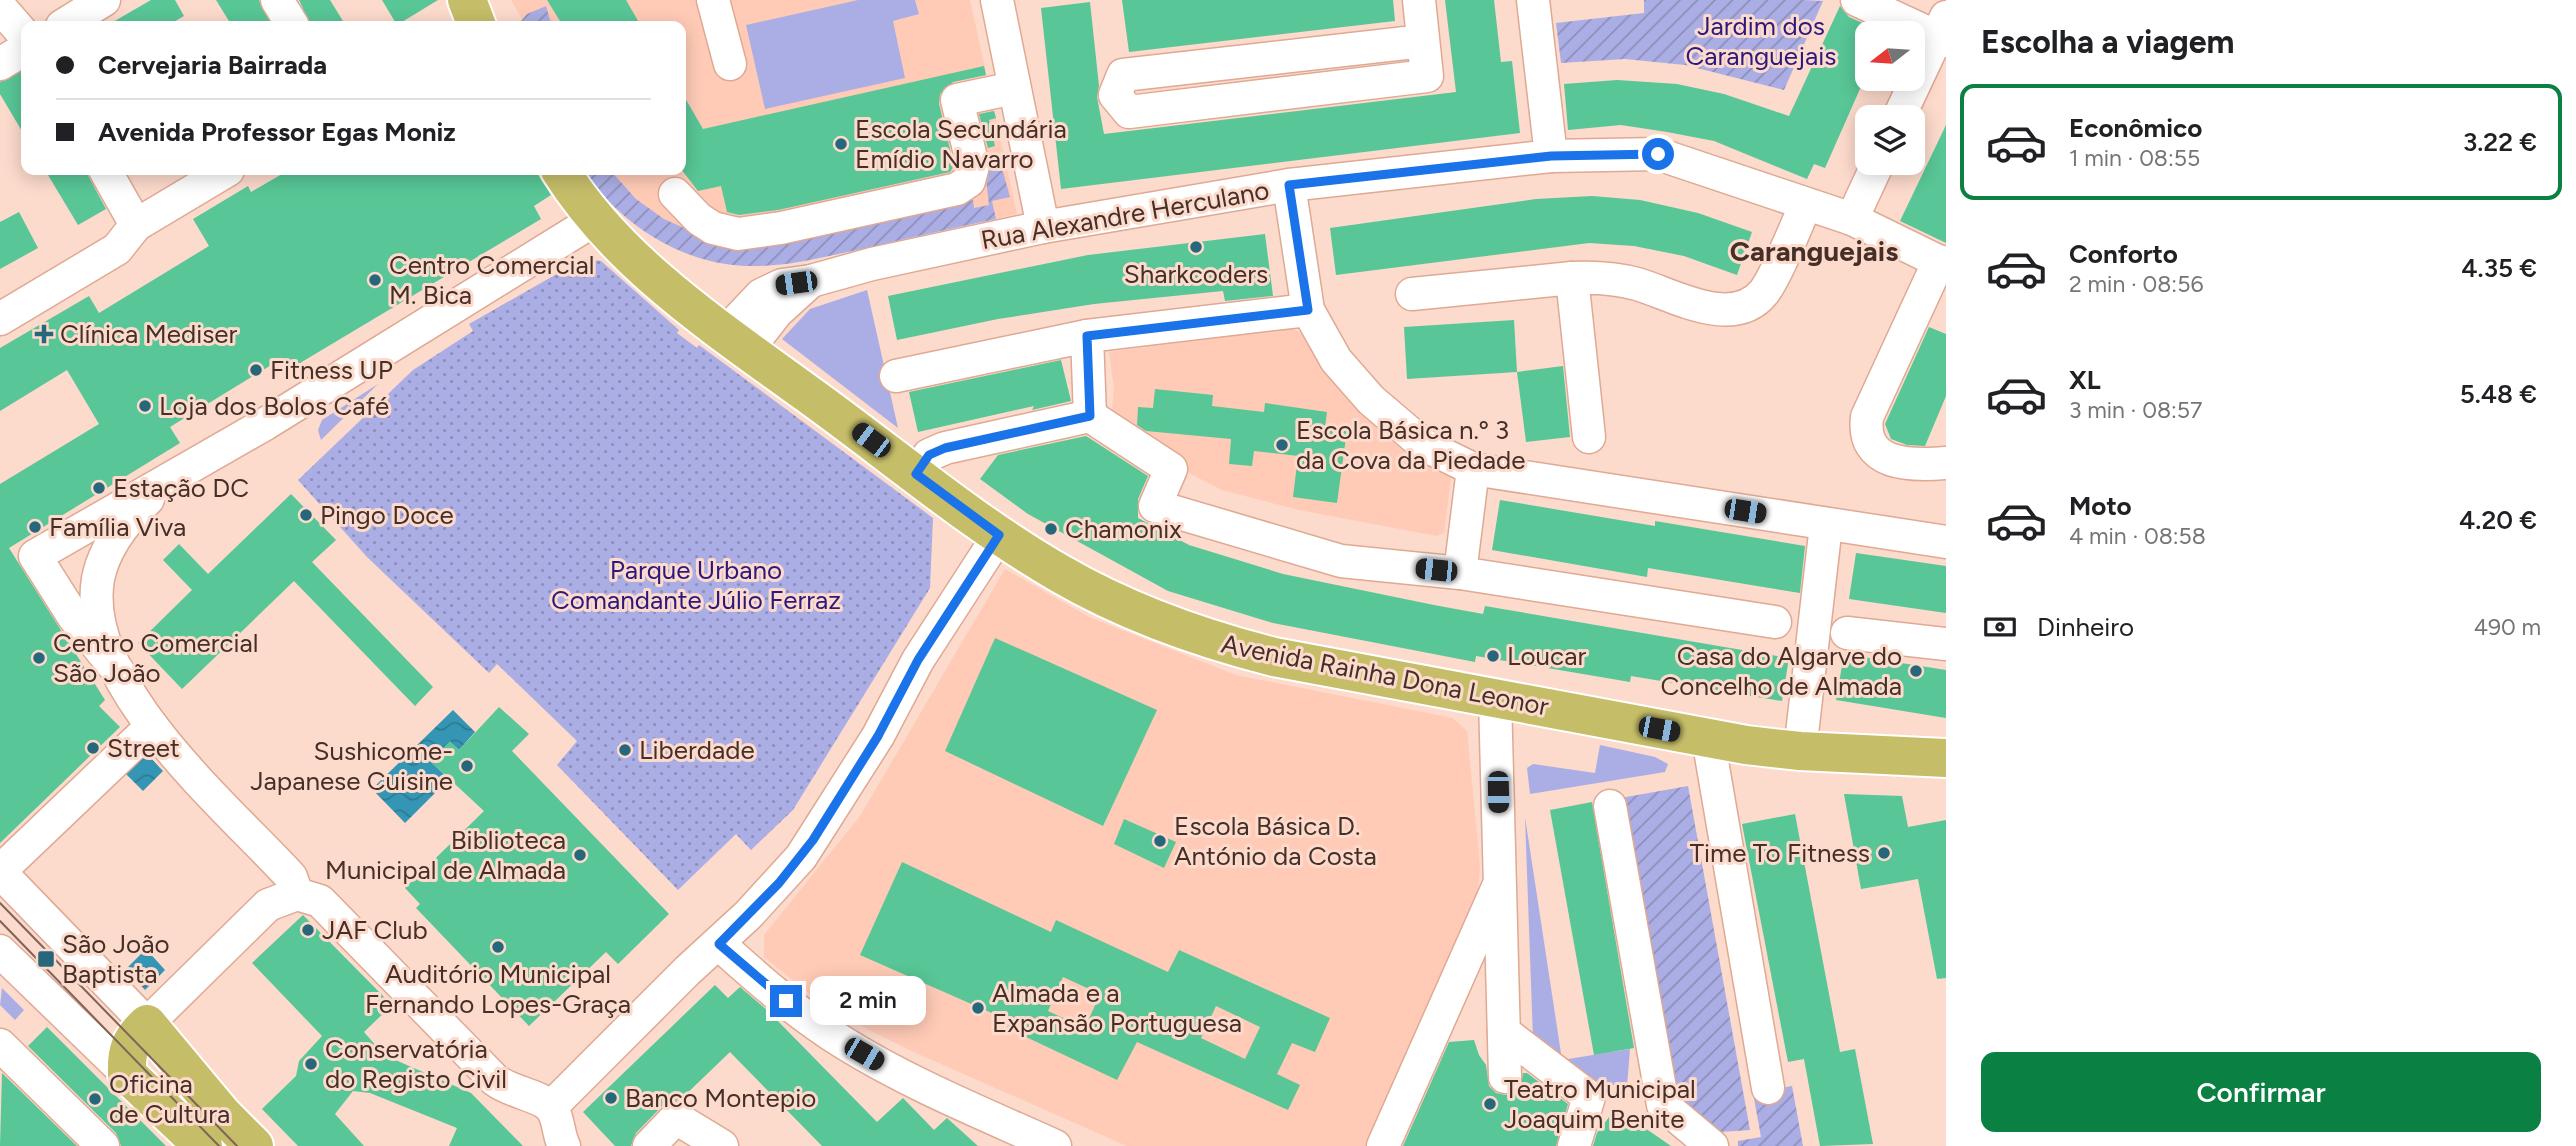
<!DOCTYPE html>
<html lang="pt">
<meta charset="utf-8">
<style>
body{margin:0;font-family:Figtree,sans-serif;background:#f2f2f2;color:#202124;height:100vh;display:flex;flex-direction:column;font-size:26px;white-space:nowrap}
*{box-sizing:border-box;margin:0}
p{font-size:23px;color:#757577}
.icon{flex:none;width:38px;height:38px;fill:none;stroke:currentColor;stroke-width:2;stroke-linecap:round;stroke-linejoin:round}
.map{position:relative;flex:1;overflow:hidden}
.side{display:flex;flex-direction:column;background:#fff;width:630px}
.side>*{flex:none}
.hud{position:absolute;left:21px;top:21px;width:665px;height:154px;border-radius:14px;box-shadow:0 4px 18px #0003;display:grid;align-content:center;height:154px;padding:0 35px;background:#fff}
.needle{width:46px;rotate:253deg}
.buttons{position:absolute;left:1855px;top:21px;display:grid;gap:14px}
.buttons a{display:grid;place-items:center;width:70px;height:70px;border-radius:14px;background:#fff;box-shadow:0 4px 18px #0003;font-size:35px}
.end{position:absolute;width:32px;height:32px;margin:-16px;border:9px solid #1a73e8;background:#fff;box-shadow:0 0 0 4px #fff}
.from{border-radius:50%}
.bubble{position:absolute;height:49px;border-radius:14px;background:#fff;box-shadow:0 4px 18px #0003;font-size:23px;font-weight:600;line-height:49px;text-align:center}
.car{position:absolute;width:21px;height:42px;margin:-21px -10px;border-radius:9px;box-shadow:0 0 5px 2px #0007;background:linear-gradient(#222 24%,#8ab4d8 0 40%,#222 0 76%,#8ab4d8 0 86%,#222 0)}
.hud b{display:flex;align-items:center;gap:24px;height:66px;font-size:26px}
.hud b+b{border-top:2px solid #e0e0e0}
.hud i{width:18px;height:18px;background:#202124}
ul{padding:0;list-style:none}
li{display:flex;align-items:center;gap:21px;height:116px;margin:0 14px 10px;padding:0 21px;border:4px solid transparent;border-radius:14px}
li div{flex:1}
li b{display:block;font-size:26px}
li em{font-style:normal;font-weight:600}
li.selected{border-color:#0b8043}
li>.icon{width:63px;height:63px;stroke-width:1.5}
h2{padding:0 35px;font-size:32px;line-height:84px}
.pay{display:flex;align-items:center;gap:18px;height:77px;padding:0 35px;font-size:26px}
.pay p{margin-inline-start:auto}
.button{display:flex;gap:14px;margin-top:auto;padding:14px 35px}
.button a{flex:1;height:80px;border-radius:14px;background:#0b8043;color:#fff;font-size:28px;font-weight:600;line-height:80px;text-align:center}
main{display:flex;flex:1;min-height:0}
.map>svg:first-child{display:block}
.built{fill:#ffcbb7}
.grass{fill:#abaee4}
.park{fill:url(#park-dots)}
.garden{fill:url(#garden-furrows)}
.water{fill:url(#water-waves)}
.building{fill:#58c696;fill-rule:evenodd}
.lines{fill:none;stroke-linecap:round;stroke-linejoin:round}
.minor-casing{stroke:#dfa993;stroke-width:35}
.major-casing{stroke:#fff;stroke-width:42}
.minor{stroke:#fff;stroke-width:32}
.major{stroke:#c6bd69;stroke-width:38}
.tram{stroke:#7e645a;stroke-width:2}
.route{stroke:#1a73e8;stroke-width:9}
.poi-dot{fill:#27677c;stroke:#fcdacc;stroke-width:2.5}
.labels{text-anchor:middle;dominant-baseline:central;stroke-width:6;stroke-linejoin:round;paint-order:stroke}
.park-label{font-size:26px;fill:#2d197c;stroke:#fcdacc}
.poi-label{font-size:26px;fill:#452f27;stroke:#fcdacc;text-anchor:start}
.street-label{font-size:26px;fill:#452f27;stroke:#fcdacc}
.neighbourhood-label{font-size:28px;font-weight:bold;fill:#452f27;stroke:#fcdacc}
</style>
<main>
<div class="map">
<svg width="1946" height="1146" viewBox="0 0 1946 1146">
<defs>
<pattern id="park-dots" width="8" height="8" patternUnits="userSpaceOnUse" patternTransform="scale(1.75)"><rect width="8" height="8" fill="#abaee4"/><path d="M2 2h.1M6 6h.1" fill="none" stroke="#8d8eb9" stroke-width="1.8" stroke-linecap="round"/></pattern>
<pattern id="garden-furrows" width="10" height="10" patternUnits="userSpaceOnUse" patternTransform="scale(1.75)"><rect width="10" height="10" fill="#abaee4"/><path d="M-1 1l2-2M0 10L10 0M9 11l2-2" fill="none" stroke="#8d8eb9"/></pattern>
<pattern id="water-waves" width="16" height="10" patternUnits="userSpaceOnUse" patternTransform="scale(1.75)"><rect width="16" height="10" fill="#3496b4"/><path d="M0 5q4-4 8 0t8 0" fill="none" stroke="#2e7b92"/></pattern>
</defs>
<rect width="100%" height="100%" fill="#fcdacc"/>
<!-- built -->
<g class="built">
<polygon points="511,0 970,0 1017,214 789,264 736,265 682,251 624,216 584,170 681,170 681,26 517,26 522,19"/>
<polygon points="1292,328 1307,336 1452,470 1444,533 1437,536 1299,510 1222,490 1185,471 1111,421 1114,388 1109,352"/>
<polygon points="1005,569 1089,617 1236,675 1453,718 1467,731 1480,866 1477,903 1374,1146 1127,1146 909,1050 831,1011 764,957 764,935 860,816"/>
</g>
<!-- grass -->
<g class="grass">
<polygon points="858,0 915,0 919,14 893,21 905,78 765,109 746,25"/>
<polygon points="867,290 898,428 782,339 810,309"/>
<polygon points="378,384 321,440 318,430 322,420"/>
<polygon points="1600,745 1655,757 1668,764 1665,772 1530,794 1527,768 1533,764 1595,773"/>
<polygon points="1525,817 1562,1060 1630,1049 1627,1086 1587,1083 1533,1039"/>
<polygon points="2,988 24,1010 15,1020 0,1005"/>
</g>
<!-- park -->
<polygon class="park" points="583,259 601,261 679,330 677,333 697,348 699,345 933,518 930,588 793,810 751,850 736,834 678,890 557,765 577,741 497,664 489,673 367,557 298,480 413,370 473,331 469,324"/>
<!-- garden -->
<g class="garden">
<polygon points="1644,0 1804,0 1823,1 1784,90 1685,65 1625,59 1561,63 1556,23 1644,13"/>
<polygon points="546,6 551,23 547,26 517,26 527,14"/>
<path d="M1002 168 1010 197 992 201 996 219C954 228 912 237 871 247 831 255 790 267 749 266 683 265 619 224 584 170H610L636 199 664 219 704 237 795 239 973 200 974 208 989 205 985 171Z"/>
<polygon points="1688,786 1750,1130 1721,1132 1671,1096 1615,799"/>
<polygon points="1792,1086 1803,1146 1738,1146 1738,1141 1761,1137 1753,1093"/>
</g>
<!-- water -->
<g class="water">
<polygon points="453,710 475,732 459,750 450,742 430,761 449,779 405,823 372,789"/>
<polygon points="144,751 163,771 143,791 123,771"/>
<polygon points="146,949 165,970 145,990 126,969"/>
</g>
<!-- building -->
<g class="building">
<polygon points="151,0 175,0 184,16 167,26 106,26"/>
<polygon points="216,0 259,0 272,26 232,26"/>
<polygon points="299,0 330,0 346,26 311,26"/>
<polygon points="382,0 438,0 397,25"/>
<polygon points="547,0 626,0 641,26 563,26"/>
<polygon points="1122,0 1393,0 1395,21 1129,52"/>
<polygon points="1445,0 1494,0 1501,62 1512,61 1520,133 1061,189 1041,8 1090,2 1099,86 1097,97 1104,134 1456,92"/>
<polygon points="1840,6 1849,17 1883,32 1867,33 1867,73 1825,168 1814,164 1807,179 1714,141 1667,132 1621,125 1568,130 1564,84 1617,80 1677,84 1724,94 1789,116"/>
<polygon points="984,66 986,75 953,82 940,94 939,104 954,166 950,172 778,210 739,215 727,212 721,186 698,191 681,169 681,91 703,129"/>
<polygon points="26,69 26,138 0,94 0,82"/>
<polygon points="994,111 996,118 989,120 995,146 988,148 979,114"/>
<polygon points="1946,125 1946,243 1900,221"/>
<polygon points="45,170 85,170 106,209 78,225"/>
<polygon points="289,170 535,170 551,195 534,206 541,219 285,372 278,361 227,392 170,427 180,443 9,548 105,700 99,706 120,727 0,843 0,484 99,424 67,370 0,411 0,348 89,296 99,313 209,246 193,219 248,186 251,192"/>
<polygon points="1592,196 1640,200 1698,213 1752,232 1737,275 1684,256 1634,246 1589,243 1336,275 1330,228 1536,199"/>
<polygon points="19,212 38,248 0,269 0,222"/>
<polygon points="1265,234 1273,296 1225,301 1223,291 1094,304 998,319 897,340 888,296 1088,255"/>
<polygon points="1514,320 1517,372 1407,379 1404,327"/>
<polygon points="1929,327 1946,334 1946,396 1925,446 1907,445 1891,439 1885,424"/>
<polygon points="1061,360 1071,401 1032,410 1034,406 918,432 909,392"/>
<polygon points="1563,366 1570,437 1526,442 1517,372"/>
<polygon points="1155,389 1213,395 1212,406 1264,412 1265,403 1327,412 1325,427 1347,430 1337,503 1293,497 1298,456 1254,451 1252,466 1229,464 1231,439 1146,431 1137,425 1138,407 1153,408"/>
<polygon points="1086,436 1148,476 1138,499 1138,518 1189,545 1283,574 1434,605 1483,614 1485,606 1789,658 1782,701 1631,676 1630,682 1476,656 1475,662 1273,623 1168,591 1028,514 980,479 998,455"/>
<polygon points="291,494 336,540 312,562 433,687 415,706 294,581 182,689 138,643 192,590 163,560 179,544 208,574"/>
<polygon points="1500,500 1655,526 1655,521 1805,546 1800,593 1648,568 1647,577 1492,550"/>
<polygon points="1856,553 1946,566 1946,613 1849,599"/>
<polygon points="995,638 1157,710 1103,826 945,751"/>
<polygon points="1844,654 1946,670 1946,718 1836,700"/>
<polygon points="499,707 529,734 512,751 669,914 618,964 606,952 529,1026 416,908 420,904 405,888 484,811 430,761 450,741 459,750"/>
<polygon points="1844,794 1902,796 1908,827 1946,820 1946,978 1937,979 1918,879 1861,889"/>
<polygon points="1592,802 1634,1048 1594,1055 1550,810"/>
<polygon points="1795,814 1840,1052 1855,1049 1873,1144 1820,1146 1804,1059 1788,1062 1742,824"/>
<polygon points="1124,819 1176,842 1164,868 1114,844"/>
<path d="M902 862 1051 932 1056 920 1168 972 1179 950 1330 1018 1315 1052 1292 1043 1277 1074 1300 1085 1288 1110 1137 1042 1117 1080 1007 1028 1010 1021 860 955ZM1063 977 1100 994 1085 1028 1048 1011ZM1216 1006 1260 1027 1245 1059 1201 1038Z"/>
<polygon points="303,915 392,1005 364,1032 384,1055 471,1093 523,1146 449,1146 457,1128 370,1093 353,1091 335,1114 364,1146 298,1146 262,1109 296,1076 299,1061 322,1036 252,963"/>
<polygon points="715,985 728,998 740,987 768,1011 877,1122 903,1098 934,1130 947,1118 978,1146 822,1146 730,1052 680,1100 670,1101 663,1105 636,1133 631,1146 615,1146 583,1112"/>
<polygon points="47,1027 166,1146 121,1146 116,1133 28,1046"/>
<polygon points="1474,1040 1479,1055 1486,1065 1489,1086 1496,1093 1506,1095 1515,1092 1521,1085 1523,1073 1527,1073 1568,1104 1556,1146 1403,1146 1449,1042"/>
<polygon points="2,1073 77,1146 0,1146"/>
<polygon points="1616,1108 1671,1146 1593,1146 1597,1133"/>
</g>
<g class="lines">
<defs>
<g id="minor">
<polyline points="277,0 293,26"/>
<polyline points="713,0 730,64"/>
<polyline points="997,0 1043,227"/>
<polyline points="1419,0 1427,76 1129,112 1115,95 1123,75 1423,41"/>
<polyline points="1533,0 1551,156"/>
<polyline points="1857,0 1946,41"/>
<polyline points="0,7 26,37"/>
<polyline points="62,26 104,0"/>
<polyline points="0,64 26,48"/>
<polyline points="1899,117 1946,17"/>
<polyline points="105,170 136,225"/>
<polyline points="1289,185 1308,310 1336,360 1371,400 1424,445 1473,469 1946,542"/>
<polyline points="675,194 699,219 713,228 738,234 781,228 957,189 969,181 973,166 957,100 1014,88"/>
<polyline points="1852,219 1878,163"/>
<path d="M1939 261 1867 417C1861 466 1910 466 1946 463"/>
<polyline points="1412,294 1572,278"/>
<polyline points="0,319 117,249 136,225 228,170"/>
<polyline points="726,332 761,295 782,285 811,281 872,264 1043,227 1289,185 1551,156 1658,154 1852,219 1946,265"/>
<polyline points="748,349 777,312 811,281"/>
<polyline points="896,376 1087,336"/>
<polyline points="1090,416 1171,469 1155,506 1341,561 1460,573 1775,622"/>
<path d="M1589 437 1572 278C1594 277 1616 278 1637 284 1672 294 1733 331 1764 292 1777 275 1796 226 1806 204"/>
<polyline points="916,474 929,455 945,448 1090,416 1087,336 1308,310"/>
<path d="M148 499C125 521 104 547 98 579 80 684 227 807 291 877L297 894"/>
<polyline points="1460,573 1473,469"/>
<polyline points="1847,633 1946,644"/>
<polyline points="118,671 73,616 35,556 265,424 596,219"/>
<polyline points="1495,698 1505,1077"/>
<polyline points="1708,738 1768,1088"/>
<polyline points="1800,751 1826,525"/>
<polyline points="1610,806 1663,1105 1712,1146"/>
<polyline points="0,871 152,726"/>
<path d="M0 872 147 1024 268 905 297 894 320 901 495 1080C510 1092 542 1096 551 1108 559 1117 558 1135 564 1146"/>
<path d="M719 944C758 979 799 1015 844 1043 910 1084 984 1114 1055 1146"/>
<polyline points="0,951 127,1074"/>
<polyline points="1504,1032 1589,1097 1574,1146"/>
<polyline points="0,1045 103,1146"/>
<polyline points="551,1107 687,971 748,915 801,857 878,736 918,660 999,535"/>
<polyline points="649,1146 676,1118 722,1146"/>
<polyline points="1383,1146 1497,889"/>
</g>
<g id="major">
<polyline points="467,0 477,26"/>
<path d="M560 170C618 263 717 328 805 392 889 452 969 521 1059 573 1126 612 1199 638 1274 657L1746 745 1800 751 1946 758"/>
<path d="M203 1146 127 1074C126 1051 130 1040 147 1024L222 1114 254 1146"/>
</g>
</defs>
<!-- minor casing -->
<use href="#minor" class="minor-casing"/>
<!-- major casing -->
<use href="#major" class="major-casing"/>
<!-- minor -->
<use href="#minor" class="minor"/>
<!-- major -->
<use href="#major" class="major"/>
<!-- tram -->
<g class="tram">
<polyline points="0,903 237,1146"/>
<polyline points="0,921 219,1146"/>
</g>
</g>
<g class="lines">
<!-- route -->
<polyline class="route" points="786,1001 719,944 779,883 813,840 878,736 918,660 999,535 916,474 929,455 945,448 1090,416 1087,336 1308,310 1289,185 1551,156 1658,154"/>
</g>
<!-- markers -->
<g class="poi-dot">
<circle cx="841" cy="144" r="7"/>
<circle cx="1196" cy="247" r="7"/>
<circle cx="375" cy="280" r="7"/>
<path d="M40.5 323.5h7v7h7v7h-7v7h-7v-7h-7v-7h7z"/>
<circle cx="256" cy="370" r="7"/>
<circle cx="145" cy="406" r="7"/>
<circle cx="1282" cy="445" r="7"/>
<circle cx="99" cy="488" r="7"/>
<circle cx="306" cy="515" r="7"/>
<circle cx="35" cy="527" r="7"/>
<circle cx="1051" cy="529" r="7"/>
<circle cx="1493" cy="656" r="7"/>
<circle cx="39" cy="658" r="7"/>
<circle cx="1916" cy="671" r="7"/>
<circle cx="93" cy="748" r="7"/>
<circle cx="625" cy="750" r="7"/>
<circle cx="467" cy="766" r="7"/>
<circle cx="1160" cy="841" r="7"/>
<circle cx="1884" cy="853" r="7"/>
<circle cx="580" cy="855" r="7"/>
<circle cx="308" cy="930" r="7"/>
<circle cx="498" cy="947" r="7"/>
<rect x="37" y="950" width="18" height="18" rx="3.5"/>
<circle cx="978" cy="1008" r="7"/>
<circle cx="311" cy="1064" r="7"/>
<circle cx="611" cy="1098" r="7"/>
<circle cx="95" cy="1099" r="7"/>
<circle cx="1490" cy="1104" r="7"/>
</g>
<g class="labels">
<!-- park labels -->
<g class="park-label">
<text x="1761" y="26">Jardim dos<tspan x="1761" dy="30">Caranguejais</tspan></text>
<text x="696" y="570">Parque Urbano<tspan x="696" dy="30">Comandante Júlio Ferraz</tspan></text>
</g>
<!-- poi labels -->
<g class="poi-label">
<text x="855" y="129">Escola Secundária<tspan x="855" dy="30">Emídio Navarro</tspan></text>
<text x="389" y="265">Centro Comercial<tspan x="389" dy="30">M. Bica</tspan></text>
<text x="1196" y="274" text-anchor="middle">Sharkcoders</text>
<text x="60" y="334">Clínica Mediser</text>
<text x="270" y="370">Fitness UP</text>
<text x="159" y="406">Loja dos Bolos Café</text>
<text x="1296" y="430">Escola Básica n.º 3<tspan x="1296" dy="30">da Cova da Piedade</tspan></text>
<text x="113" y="488">Estação DC</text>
<text x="320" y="515">Pingo Doce</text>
<text x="49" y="527">Família Viva</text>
<text x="1065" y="529">Chamonix</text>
<text x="53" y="643">Centro Comercial<tspan x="53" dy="30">São João</tspan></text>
<text x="1507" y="656">Loucar</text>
<text x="1902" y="656" text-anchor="end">Casa do Algarve do<tspan x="1902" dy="30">Concelho de Almada</tspan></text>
<text x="107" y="748">Street</text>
<text x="639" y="750">Liberdade</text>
<text x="453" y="751" text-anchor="end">Sushicome-<tspan x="453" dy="30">Japanese Cuisine</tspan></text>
<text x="1174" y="826">Escola Básica D.<tspan x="1174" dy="30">António da Costa</tspan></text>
<text x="566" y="840" text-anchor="end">Biblioteca<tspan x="566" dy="30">Municipal de Almada</tspan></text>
<text x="1870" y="853" text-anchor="end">Time To Fitness</text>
<text x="322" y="930">JAF Club</text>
<text x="62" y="944">São João<tspan x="62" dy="30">Baptista</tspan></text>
<text x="498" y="974" text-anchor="middle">Auditório Municipal<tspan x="498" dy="30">Fernando Lopes-Graça</tspan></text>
<text x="992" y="993">Almada e a<tspan x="992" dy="30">Expansão Portuguesa</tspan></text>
<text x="325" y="1049">Conservatória<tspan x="325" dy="30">do Registo Civil</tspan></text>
<text x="109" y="1084">Oficina<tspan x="109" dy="30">de Cultura</tspan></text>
<text x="1504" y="1089">Teatro Municipal<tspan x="1504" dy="30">Joaquim Benite</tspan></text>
<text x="625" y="1098">Banco Montepio</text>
</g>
<!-- street labels -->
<g class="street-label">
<text transform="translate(1125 215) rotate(-10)">Rua Alexandre Herculano</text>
<text transform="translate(1385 675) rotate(11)">Avenida Rainha Dona Leonor</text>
</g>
<!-- neighbourhood labels -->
<g class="neighbourhood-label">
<text x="1814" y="251">Caranguejais</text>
</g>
</g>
</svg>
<div class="buttons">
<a><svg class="needle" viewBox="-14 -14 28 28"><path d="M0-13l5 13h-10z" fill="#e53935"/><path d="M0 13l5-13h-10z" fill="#757577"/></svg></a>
<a><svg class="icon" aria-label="layers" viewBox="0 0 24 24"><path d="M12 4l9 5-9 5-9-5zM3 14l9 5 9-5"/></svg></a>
</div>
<i class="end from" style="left:1658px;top:154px"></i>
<i class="end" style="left:786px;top:1001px"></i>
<div class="bubble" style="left:810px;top:976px;width:116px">2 min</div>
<i class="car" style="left:796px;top:283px;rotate:262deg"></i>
<i class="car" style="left:871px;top:440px;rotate:307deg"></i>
<i class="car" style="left:1745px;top:511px;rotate:99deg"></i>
<i class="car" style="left:1436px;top:570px;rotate:276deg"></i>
<i class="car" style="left:1659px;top:729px;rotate:101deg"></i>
<i class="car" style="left:1498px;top:792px;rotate:179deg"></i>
<i class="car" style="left:864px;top:1054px;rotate:120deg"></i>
<div class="hud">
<b><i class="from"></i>Cervejaria Bairrada</b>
<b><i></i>Avenida Professor Egas Moniz</b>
</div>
</div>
<section class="side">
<h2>Escolha a viagem</h2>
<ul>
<li class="selected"><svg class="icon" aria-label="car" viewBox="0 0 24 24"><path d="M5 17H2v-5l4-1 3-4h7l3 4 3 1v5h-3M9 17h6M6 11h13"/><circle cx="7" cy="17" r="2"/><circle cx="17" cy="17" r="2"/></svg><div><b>Econômico</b><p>1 min · 08:55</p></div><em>3.22 €</em></li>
<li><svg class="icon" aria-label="car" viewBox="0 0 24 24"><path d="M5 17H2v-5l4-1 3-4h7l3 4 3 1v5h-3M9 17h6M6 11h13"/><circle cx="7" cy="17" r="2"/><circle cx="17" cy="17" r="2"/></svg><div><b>Conforto</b><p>2 min · 08:56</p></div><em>4.35 €</em></li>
<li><svg class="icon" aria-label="car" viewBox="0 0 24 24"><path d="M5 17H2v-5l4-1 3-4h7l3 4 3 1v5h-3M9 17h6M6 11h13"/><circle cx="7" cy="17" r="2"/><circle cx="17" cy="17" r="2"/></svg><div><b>XL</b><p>3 min · 08:57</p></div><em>5.48 €</em></li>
<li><svg class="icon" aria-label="car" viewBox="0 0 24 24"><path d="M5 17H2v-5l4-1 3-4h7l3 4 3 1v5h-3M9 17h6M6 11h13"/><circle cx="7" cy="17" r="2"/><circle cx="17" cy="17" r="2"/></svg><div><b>Moto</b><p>4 min · 08:58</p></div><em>4.20 €</em></li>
</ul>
<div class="pay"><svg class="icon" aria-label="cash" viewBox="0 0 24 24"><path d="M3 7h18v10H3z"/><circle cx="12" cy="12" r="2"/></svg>Dinheiro<p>490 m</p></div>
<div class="button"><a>Confirmar</a></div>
</section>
</main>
